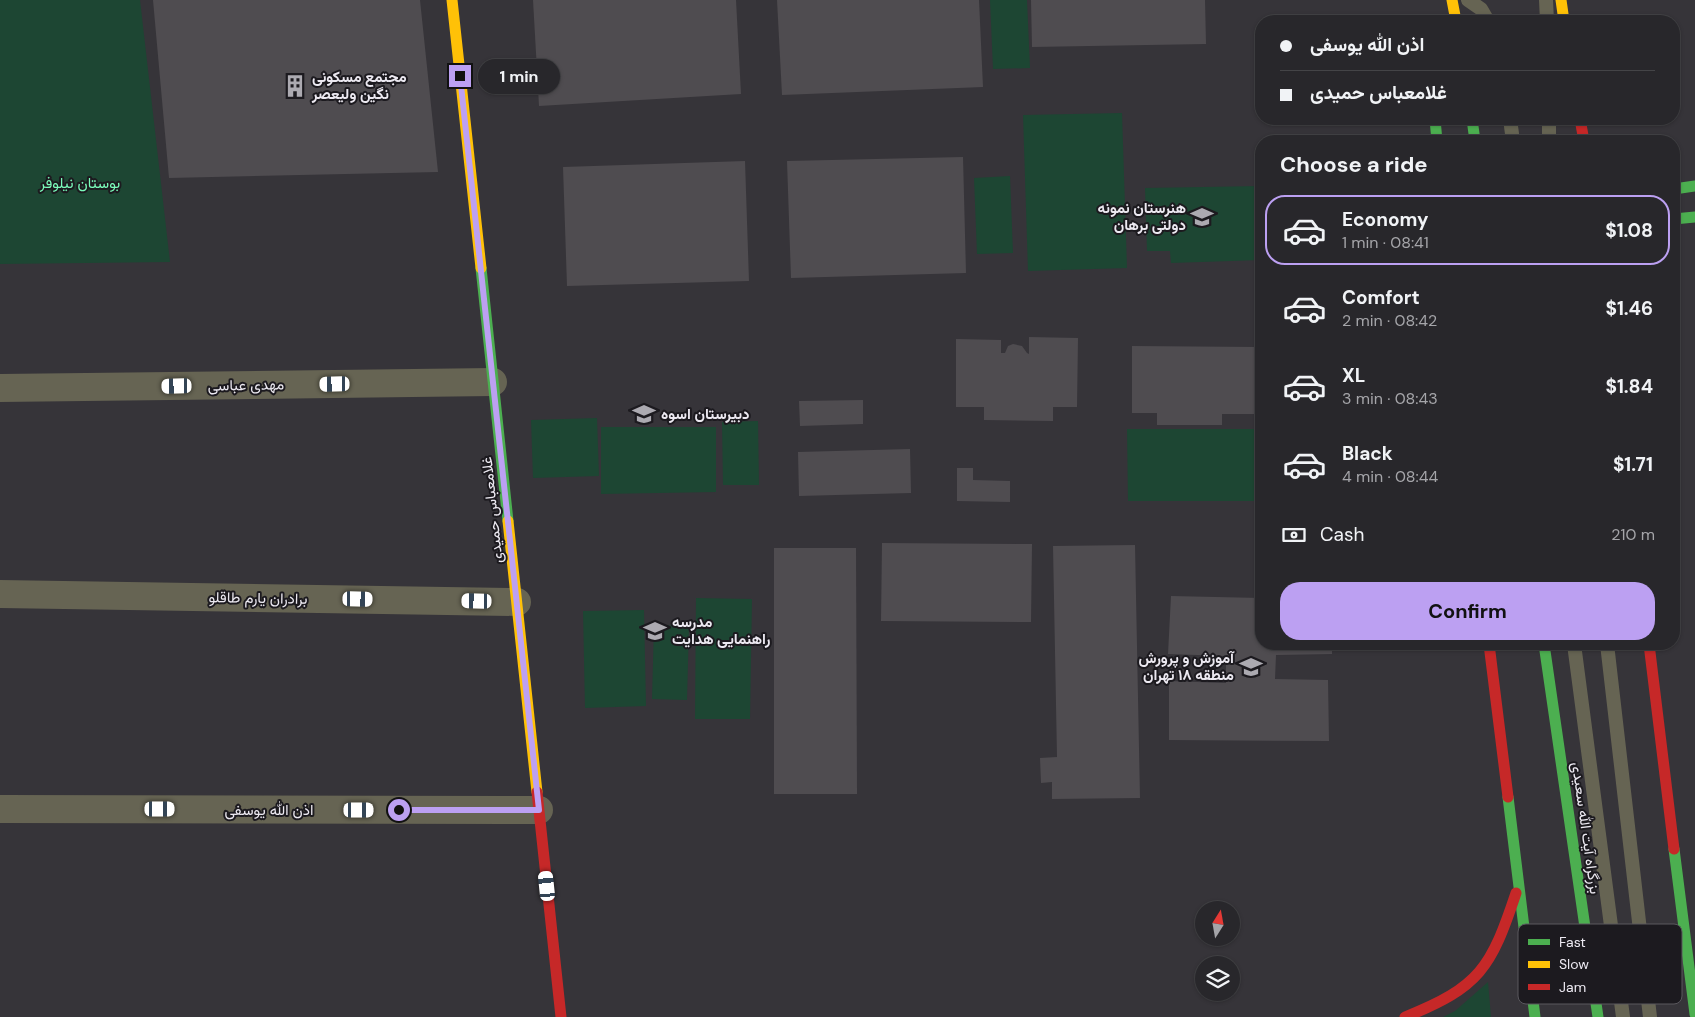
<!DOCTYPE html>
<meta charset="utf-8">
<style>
body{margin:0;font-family:"DM Sans",Vazirmatn,sans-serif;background:#302f33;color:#f1f3f6;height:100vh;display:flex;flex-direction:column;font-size:19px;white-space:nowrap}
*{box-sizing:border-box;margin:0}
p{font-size:16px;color:#a5a5a9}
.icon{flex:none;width:28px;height:28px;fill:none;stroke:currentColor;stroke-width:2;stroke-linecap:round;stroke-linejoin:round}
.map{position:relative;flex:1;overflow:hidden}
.details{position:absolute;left:1255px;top:135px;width:425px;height:515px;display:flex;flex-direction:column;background:#28272b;border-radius:20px;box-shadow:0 1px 4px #0004,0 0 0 1px #444447}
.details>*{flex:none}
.hud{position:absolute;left:1255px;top:15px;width:425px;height:110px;border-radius:20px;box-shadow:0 1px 4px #0004,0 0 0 1px #444447;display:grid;align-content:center;height:110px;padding:0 25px;background:#28272b}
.needle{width:32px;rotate:11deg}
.controls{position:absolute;left:1195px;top:901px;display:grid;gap:10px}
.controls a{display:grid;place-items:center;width:45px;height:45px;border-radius:50%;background:#28272b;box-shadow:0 1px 4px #0004,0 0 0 1px #444447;font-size:25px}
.end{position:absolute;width:22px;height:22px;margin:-11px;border:6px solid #bca0f2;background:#111;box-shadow:0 0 0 2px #111}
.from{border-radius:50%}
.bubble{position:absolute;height:35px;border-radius:18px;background:#28272b;box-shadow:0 1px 4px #0004,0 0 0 1px #444447;font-size:16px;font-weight:700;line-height:35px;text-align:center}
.car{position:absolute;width:15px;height:30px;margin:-15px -8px;border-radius:6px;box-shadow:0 0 4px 1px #0007;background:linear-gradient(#fff 24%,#345 0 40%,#fff 0 76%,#345 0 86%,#fff 0)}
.hud b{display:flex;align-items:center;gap:18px;height:48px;font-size:19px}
.hud b+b{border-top:1px solid #444447}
.hud i{width:12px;height:12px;background:#f1f3f6}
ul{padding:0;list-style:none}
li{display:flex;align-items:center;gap:15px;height:70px;margin:0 10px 8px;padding:0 15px;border:2px solid transparent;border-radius:20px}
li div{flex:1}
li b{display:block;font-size:19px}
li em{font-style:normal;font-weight:700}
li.current{border-color:#bca0f2}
li>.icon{width:45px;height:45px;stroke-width:1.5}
h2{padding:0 25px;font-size:22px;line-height:60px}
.pay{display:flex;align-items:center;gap:12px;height:55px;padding:0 25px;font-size:19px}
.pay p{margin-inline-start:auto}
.button{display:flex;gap:10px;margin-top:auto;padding:10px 25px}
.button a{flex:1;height:58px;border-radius:20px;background:#bca0f2;color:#111;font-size:20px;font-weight:700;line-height:58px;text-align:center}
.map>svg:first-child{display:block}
.green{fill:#1d4633}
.building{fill:#4f4c50}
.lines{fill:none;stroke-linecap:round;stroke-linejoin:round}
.lane{stroke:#666453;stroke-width:14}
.street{stroke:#666453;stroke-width:28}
.fast{stroke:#4caf50;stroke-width:11}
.slow{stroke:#ffc107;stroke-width:11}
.jam{stroke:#c62828;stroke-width:11}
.route{stroke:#bca0f2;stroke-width:6}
.labels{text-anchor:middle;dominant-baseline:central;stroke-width:4;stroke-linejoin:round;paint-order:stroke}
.poi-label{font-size:15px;font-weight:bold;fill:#ece9f1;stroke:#1c1a1f;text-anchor:start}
.park-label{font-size:15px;fill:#7bfcbb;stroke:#1c1a1f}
.street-label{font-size:15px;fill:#ece9f1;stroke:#1c1a1f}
.key{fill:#1c1a1f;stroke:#5a585e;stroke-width:1}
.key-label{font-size:14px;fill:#ece9f1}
</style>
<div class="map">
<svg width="1695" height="1017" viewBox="0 0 1695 1017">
<rect width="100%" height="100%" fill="#363439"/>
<!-- green -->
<g class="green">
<polygon points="0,0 140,0 170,262 0,264"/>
<polygon points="990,0 1027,0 1030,68 993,69"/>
<polygon points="1122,113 1127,268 1028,271 1023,115"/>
<polygon points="1010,176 1013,253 977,254 974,178"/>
<polygon points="1261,186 1261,260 1171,263 1170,251 1147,251 1145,188"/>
<polygon points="597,418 599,476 533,478 531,420"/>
<polygon points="758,421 759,485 723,485 722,422"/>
<polygon points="716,427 716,492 601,494 601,427"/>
<polygon points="1127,429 1261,429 1261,501 1128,501"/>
<polygon points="696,598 752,599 750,719 695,719"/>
<polygon points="644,610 646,706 585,708 583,611"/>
<polygon points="654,625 689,626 687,700 652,699"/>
<polygon points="1488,982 1491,1017 1443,1017 1455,1011"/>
</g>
<!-- building -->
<g class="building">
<polygon points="153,0 420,0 438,172 169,178"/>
<polygon points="533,0 736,0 741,94 539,106"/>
<polygon points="777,0 979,0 983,87 782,95"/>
<polygon points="1031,0 1205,0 1206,44 1032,47"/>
<polygon points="963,157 966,273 791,278 787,161"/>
<polygon points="745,161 749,281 567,286 563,167"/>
<polygon points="1029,337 1078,338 1077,407 1053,407 1053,421 984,420 984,407 956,407 956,339 1001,340 1001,353 1005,353 1008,346 1013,344 1022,346 1027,353 1029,354"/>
<polygon points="1132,346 1258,347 1259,414 1222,414 1222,425 1157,425 1157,413 1132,413"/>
<polygon points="863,400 863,424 800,426 799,401"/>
<polygon points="910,449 911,493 799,496 798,452"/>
<polygon points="957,468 973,468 973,480 1010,481 1010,502 957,501"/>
<polygon points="882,543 1032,544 1031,622 881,621"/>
<polygon points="1135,545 1140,798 1052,799 1052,782 1041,783 1040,758 1057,757 1053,546"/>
<polygon points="774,548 856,548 857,794 774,794"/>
<polygon points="1171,596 1261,598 1261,644 1332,644 1332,654 1276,655 1275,679 1328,680 1329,741 1169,740 1169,681 1226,683 1226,656 1168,654"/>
</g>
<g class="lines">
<!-- lane -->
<g class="lane">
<polyline points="1468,0 1481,9 1488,21"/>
<polyline points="1546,0 1547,21"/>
<polyline points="1510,119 1513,141"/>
<polyline points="1549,119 1549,141"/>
<polyline points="1574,644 1623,1017"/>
<polyline points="1607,644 1650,1017"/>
</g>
<!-- street -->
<g class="street">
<polyline points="0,388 493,382"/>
<polyline points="0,594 517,602"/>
<polyline points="0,809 539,810"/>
</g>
<!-- fast -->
<g class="fast">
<polyline points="1435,119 1437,141"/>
<polyline points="1472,119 1475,141"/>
<polyline points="1674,189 1695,186"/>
<polyline points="1674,219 1695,217"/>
<polyline points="481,268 508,521"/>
<polyline points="1544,644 1598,1017"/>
<polyline points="1508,797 1535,1017"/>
<polyline points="1674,849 1695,1014"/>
</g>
<!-- slow -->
<g class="slow">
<polyline points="452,0 481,268"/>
<polyline points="1452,0 1456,21"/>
<polyline points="1561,0 1564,21"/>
<polyline points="508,521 537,792"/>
</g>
<!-- jam -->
<g class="jam">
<polyline points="1580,119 1584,141"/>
<polyline points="1489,644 1508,797"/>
<polyline points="1649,644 1674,849"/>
<polyline points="537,792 561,1017"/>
<path d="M1405 1017C1480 987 1491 968 1516 893"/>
</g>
</g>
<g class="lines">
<!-- route -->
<polyline class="route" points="399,810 539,810 460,76"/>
</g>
<!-- icons -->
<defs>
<symbol id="building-bare" viewBox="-9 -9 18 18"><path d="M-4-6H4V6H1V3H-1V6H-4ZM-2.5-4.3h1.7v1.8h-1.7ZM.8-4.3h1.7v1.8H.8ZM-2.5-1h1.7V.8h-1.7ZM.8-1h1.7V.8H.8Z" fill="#acaab1" stroke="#1c1a1f" stroke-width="2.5" paint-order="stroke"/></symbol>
<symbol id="school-bare" viewBox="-9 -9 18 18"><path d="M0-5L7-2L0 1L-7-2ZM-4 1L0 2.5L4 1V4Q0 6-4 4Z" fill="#acaab1" stroke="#1c1a1f" stroke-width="2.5" paint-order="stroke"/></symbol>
</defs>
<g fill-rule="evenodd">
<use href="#building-bare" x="279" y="70" width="32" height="32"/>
<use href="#school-bare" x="1186" y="201" width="32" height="32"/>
<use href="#school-bare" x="628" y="398" width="32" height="32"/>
<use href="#school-bare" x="639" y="615" width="32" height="32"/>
<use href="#school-bare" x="1235" y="651" width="32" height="32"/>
</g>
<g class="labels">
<!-- poi labels -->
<g class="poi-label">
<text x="312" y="77">مجتمع مسکونی<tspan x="312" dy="17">نگین ولیعصر</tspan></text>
<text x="1186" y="208" text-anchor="end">هنرستان نمونه<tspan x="1186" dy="17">دولتی برهان</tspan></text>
<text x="661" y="414">دبیرستان اسوه</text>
<text x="672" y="622">مدرسه<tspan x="672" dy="17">راهنمایی هدایت</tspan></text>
<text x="1234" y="658" text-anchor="end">آموزش و پرورش<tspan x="1234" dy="17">منطقه ۱۸ تهران</tspan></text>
</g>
<!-- park labels -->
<g class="park-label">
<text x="80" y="183">بوستان نیلوفر</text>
</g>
<!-- street labels -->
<g class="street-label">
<text transform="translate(246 385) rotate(-1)">مهدی عباسی</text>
<text transform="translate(492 510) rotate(-96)">غلامعباس حمیدی</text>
<text transform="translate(258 598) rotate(1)">برادران یارم طاقلو</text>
<text x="269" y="810">اذن الله یوسفی</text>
<text transform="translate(1586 828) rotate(82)">بزرگراه آیت الله سعیدی</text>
</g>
</g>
<!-- legend -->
<rect x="1518" y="924" width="164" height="80" rx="8" class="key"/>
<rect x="1528" y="939" width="22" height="6" fill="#4caf50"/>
<rect x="1528" y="961" width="22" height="7" fill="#ffc107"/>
<rect x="1528" y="984" width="22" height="6" fill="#c62828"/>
<g class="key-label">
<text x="1559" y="947">Fast</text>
<text x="1559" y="969">Slow</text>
<text x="1559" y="992">Jam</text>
</g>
</svg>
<div class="controls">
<a><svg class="needle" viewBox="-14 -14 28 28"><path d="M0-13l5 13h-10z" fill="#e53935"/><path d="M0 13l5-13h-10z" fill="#a5a5a9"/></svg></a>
<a><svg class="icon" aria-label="layers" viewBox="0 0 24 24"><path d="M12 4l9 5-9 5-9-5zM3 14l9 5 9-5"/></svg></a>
</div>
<i class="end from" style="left:399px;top:810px"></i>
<i class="end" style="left:460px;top:76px"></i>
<div class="bubble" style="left:478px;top:59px;width:82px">1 min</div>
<i class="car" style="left:335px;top:384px;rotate:269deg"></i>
<i class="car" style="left:177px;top:386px;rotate:269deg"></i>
<i class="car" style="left:358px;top:599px;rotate:91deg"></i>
<i class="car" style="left:477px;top:601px;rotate:271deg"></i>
<i class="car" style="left:160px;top:809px;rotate:90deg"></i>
<i class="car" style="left:359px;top:810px;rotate:90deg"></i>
<i class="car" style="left:547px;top:886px;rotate:354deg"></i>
<div class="hud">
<b><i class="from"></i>اذن الله یوسفی</b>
<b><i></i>غلامعباس حمیدی</b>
</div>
<section class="details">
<h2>Choose a ride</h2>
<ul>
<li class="current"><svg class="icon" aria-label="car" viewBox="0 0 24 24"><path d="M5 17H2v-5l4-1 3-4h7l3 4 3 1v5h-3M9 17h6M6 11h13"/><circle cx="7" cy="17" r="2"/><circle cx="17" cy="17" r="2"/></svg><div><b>Economy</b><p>1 min · 08:41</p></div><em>$1.08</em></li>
<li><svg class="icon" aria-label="car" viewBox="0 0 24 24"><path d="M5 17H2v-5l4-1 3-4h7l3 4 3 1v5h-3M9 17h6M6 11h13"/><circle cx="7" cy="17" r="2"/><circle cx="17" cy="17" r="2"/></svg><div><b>Comfort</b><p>2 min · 08:42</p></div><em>$1.46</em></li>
<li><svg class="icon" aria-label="car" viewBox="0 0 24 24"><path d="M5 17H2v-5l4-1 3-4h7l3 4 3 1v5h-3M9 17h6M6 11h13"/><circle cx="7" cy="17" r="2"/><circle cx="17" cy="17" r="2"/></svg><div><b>XL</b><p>3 min · 08:43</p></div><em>$1.84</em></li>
<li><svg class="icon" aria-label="car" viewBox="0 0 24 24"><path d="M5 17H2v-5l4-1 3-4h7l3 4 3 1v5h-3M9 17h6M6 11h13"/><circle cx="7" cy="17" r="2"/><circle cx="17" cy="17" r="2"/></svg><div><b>Black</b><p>4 min · 08:44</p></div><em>$1.71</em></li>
</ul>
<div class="pay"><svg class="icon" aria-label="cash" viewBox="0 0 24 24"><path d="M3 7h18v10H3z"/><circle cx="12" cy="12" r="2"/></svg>Cash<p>210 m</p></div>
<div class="button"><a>Confirm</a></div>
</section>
</div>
